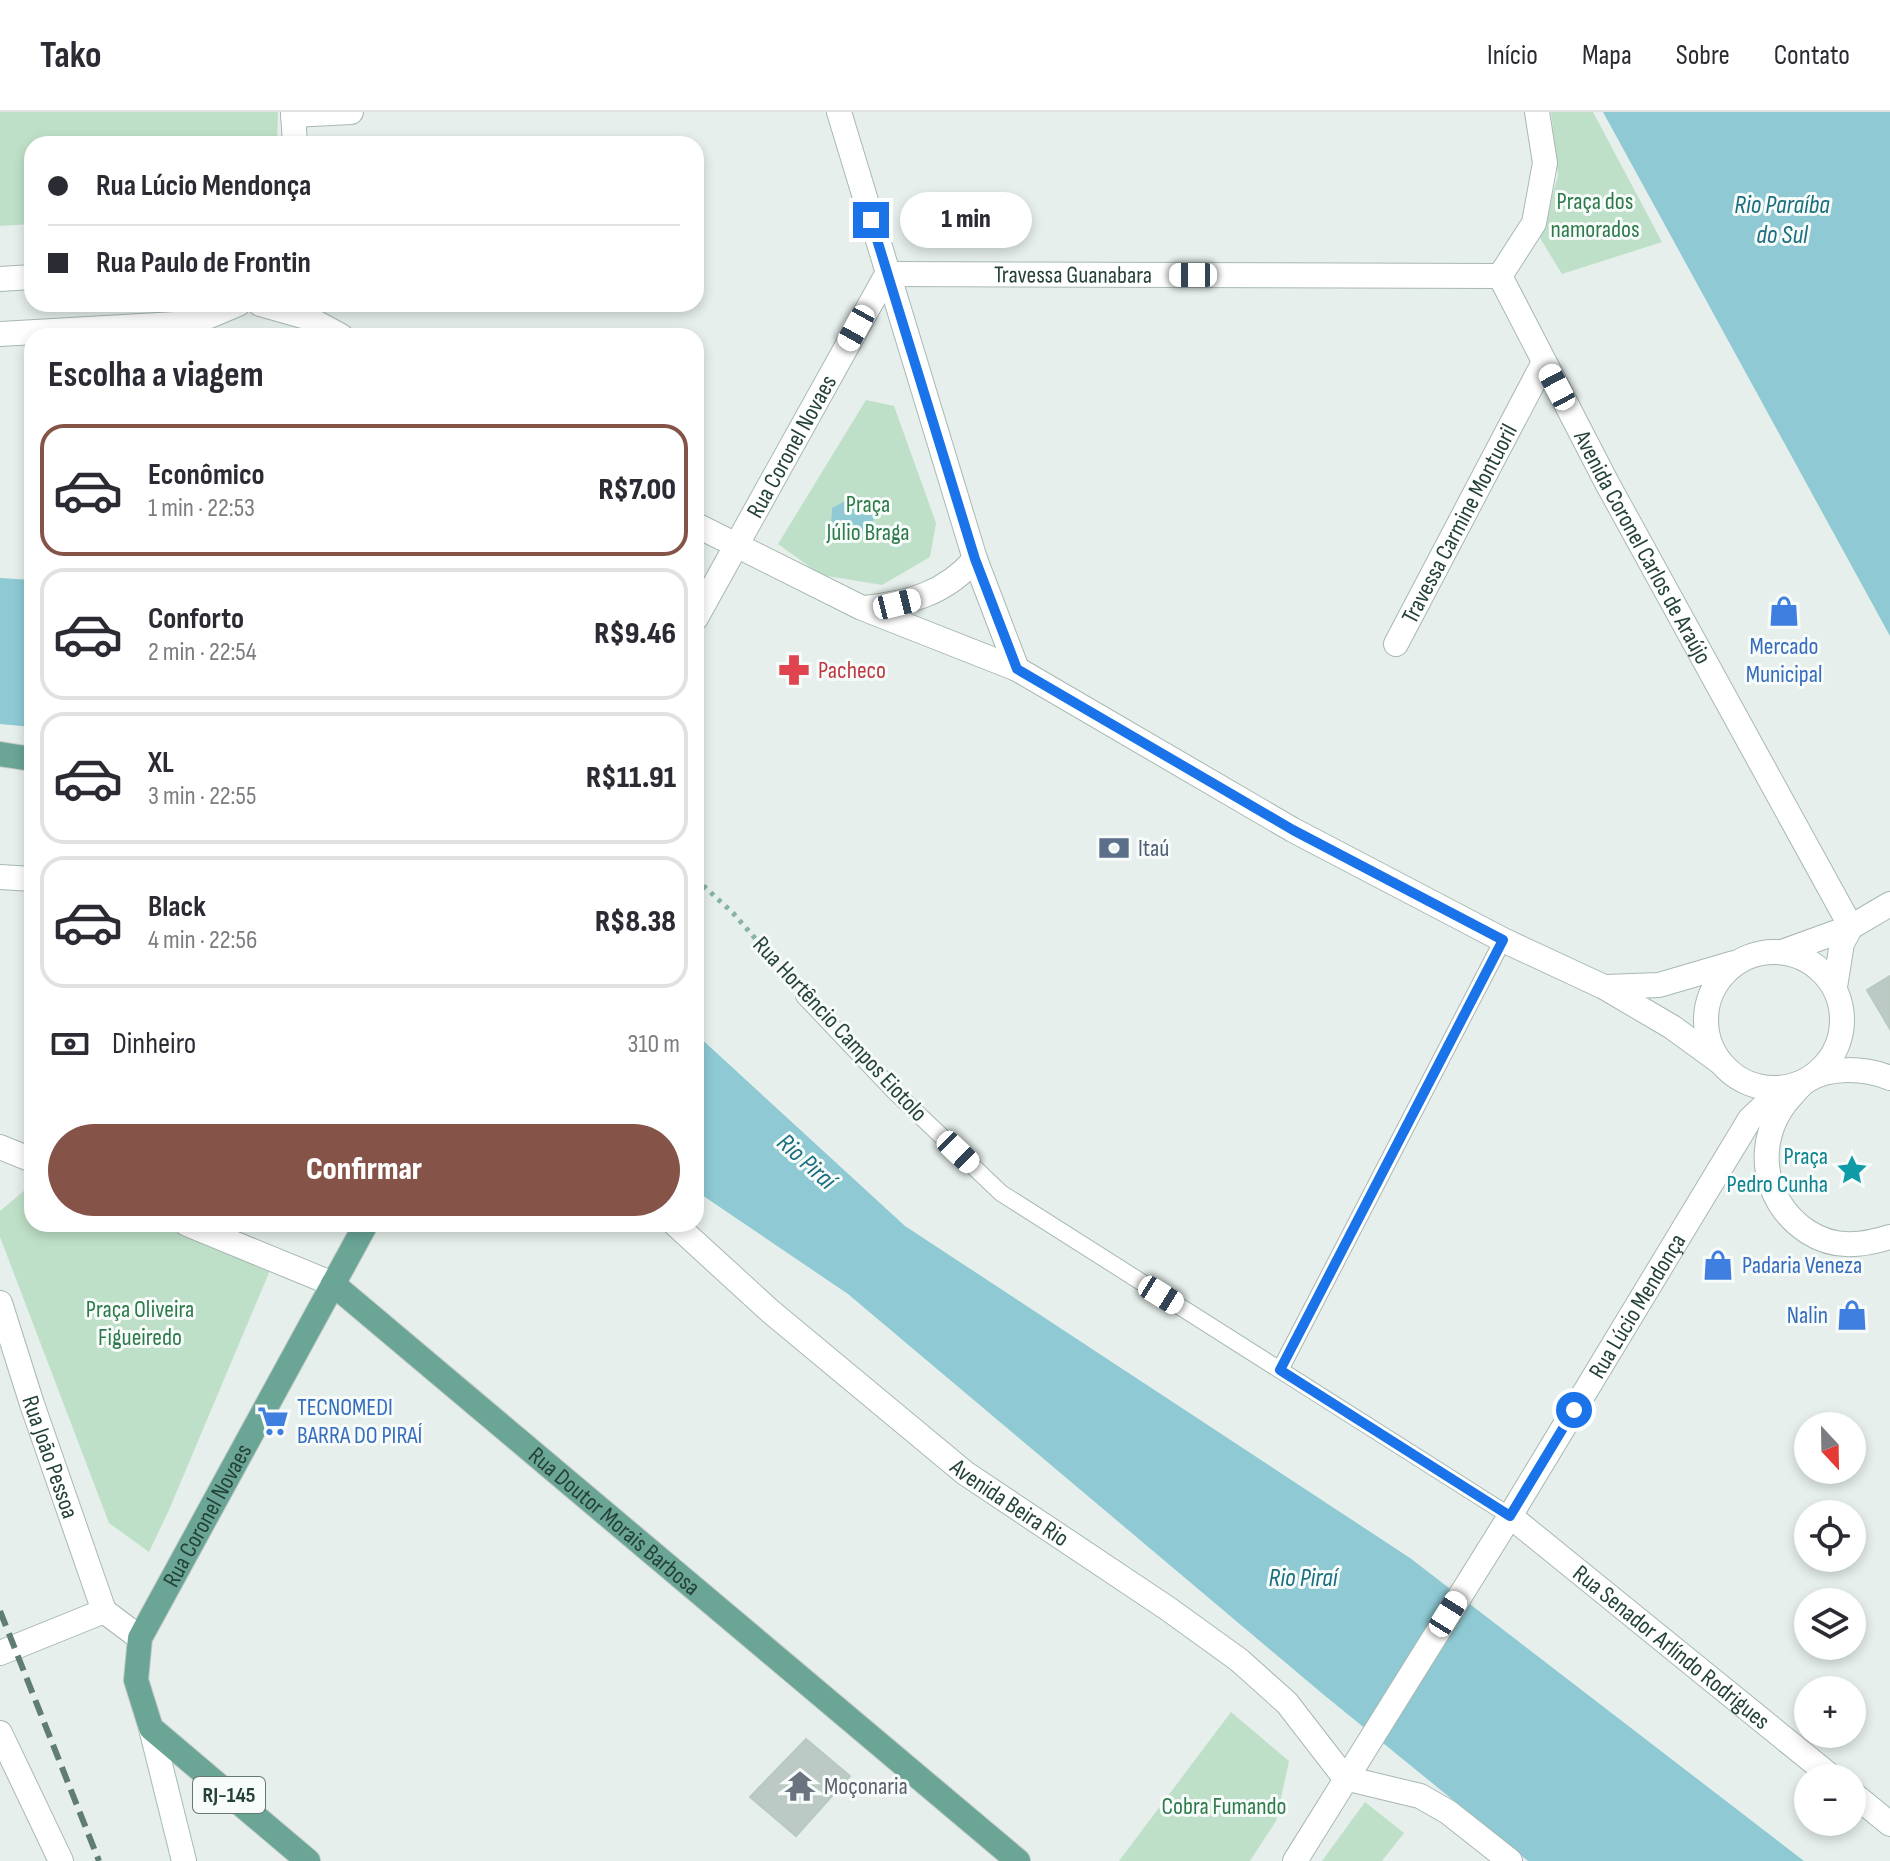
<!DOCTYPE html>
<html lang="pt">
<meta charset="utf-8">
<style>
body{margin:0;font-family:"Sofia Sans Condensed",sans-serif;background:#f7f7f7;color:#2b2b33;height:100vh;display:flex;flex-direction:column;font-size:30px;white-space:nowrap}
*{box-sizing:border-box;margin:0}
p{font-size:26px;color:#7c7c81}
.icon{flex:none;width:44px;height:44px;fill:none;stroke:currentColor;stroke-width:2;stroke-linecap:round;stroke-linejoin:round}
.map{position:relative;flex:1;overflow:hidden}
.drawer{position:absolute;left:24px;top:216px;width:680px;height:904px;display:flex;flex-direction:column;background:#fff;border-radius:24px;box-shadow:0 4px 12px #0003}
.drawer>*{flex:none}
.hud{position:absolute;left:24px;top:24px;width:680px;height:176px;border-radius:24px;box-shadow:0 4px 12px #0003;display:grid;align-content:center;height:176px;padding:0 24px;background:#fff}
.needle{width:52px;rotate:158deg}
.tools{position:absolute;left:1794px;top:1300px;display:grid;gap:16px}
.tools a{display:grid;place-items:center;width:72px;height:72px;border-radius:50%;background:#fff;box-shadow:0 4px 12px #0003;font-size:40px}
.end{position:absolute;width:36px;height:36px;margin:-18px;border:10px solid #1a73e8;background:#fff;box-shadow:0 0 0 4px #fff}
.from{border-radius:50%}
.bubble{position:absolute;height:56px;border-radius:28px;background:#fff;box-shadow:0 4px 12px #0003;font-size:26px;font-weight:800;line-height:56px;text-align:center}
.car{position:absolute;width:24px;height:48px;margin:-24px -12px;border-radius:10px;box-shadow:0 0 6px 2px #0007;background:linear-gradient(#fff 24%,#345 0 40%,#fff 0 76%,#345 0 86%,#fff 0)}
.hud b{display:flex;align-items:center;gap:28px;height:76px;font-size:30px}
.hud b+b{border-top:2px solid #e1e1e2}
.hud i{width:20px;height:20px;background:#2b2b33}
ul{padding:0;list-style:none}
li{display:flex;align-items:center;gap:24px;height:132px;margin:0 16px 12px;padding:0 8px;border:4px solid #e1e1e2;border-radius:24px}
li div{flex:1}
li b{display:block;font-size:30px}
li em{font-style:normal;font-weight:800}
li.on{border-color:#855347}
li>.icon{width:72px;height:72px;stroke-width:1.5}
h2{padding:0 24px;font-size:36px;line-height:96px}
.pay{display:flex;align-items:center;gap:20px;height:88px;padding:0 24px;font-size:30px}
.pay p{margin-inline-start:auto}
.cta{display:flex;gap:16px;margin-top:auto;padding:16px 24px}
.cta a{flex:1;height:92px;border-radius:48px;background:#855347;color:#fff;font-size:32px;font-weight:800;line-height:92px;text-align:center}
header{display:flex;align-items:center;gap:48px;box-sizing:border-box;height:112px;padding:0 40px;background:#fff;border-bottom:2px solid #e1e1e2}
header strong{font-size:38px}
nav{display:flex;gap:44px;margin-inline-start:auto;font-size:28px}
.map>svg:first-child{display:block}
.green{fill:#bfe0c8}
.water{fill:#8ec9d4}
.building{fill:#bbcac4;stroke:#b8c9c2;stroke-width:2}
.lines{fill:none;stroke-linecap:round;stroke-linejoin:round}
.service-casing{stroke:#a8b8b2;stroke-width:18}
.pedestrian-casing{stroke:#a8b8b2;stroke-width:26}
.minor-casing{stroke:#a8b8b2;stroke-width:26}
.tertiary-casing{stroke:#a8b8b2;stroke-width:26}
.secondary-casing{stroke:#a4bbb3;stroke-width:26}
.primary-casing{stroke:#c2cac8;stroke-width:26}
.path{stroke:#86b3a5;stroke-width:5;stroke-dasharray:4 6;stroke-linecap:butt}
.service{stroke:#fff;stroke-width:16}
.pedestrian{stroke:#fff;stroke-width:24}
.minor{stroke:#fff;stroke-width:24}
.tertiary{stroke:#fff;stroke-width:24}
.secondary{stroke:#fff;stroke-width:24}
.primary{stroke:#6aa596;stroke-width:24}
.rail{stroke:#5f7d75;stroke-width:6;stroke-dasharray:16 8;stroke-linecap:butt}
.route{stroke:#1a73e8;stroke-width:10}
.labels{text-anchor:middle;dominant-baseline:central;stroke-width:6;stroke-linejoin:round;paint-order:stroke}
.shield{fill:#f7fbf9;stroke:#637a73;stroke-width:2}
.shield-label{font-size:22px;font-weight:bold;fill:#24423a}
.park-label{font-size:24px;fill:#2d7a4b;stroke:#f7fbf9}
.street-label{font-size:24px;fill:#24423a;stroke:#f7fbf9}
.shop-label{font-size:24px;fill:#366cbe;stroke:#f7fbf9;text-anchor:start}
.health-label{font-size:24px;fill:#be3a42;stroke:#f7fbf9;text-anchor:start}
.service-label{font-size:24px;fill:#4e5e75;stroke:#f7fbf9;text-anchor:start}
.culture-label{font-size:24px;fill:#0d838f;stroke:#f7fbf9;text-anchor:end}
.worship-label{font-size:24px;fill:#5b616d;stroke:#f7fbf9;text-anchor:start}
.water-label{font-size:26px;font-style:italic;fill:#1c6f80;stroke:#f7fbf9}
</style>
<header>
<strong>Tako</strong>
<nav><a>Início</a><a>Mapa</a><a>Sobre</a><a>Contato</a></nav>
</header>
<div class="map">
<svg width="1890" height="1749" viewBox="0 0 1890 1749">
<rect width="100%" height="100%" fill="#e6efeb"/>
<!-- green -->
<g class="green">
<polygon points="0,0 278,0 277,32 32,32 32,112 0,114"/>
<polygon points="1551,0 1593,0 1662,130 1562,162 1540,126 1558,64"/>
<polygon points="866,288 894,294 936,411 930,445 882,473 821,463 778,432"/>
<polygon points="32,1072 32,1112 167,1112 271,1156 169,1398 149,1440 109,1411 0,1125 0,1099"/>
<polygon points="1231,1600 1289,1649 1276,1709 1250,1749 1119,1749"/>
<polygon points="1365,1690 1404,1721 1382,1749 1322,1749"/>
</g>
<!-- water -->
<g class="water">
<polygon points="1603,0 1890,0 1890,524"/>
<path d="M849 387H864L874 400C873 429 860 432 834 427L831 414 832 396Z"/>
<polygon points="0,466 32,468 32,615 0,612"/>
<polygon points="696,922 905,1114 1410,1446 1804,1749 1528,1749 1324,1583 848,1182 696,1079"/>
</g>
<!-- building -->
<g class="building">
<polygon points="1890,864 1890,917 1867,878"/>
<polygon points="806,1627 850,1664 796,1724 750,1685"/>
</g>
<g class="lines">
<defs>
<g id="service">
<polyline points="804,884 894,979 1001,1081 1510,1404"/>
<polyline points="1280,1258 1503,828"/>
</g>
<polyline id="pedestrian" points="696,506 736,434"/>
<g id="minor">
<polyline points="293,3 351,0"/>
<path id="s1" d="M887 162 1500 164"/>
<path id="s2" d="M1396 532 1544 250"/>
<polyline points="0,765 32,767"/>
<path d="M1890 966C1865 956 1830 954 1806 969 1801 972 1797 978 1793 982 1753 1023 1759 1088 1808 1120 1834 1137 1862 1134 1890 1125"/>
<polyline points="0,1035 32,1048"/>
<polyline points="187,1112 333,1172"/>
<path id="s3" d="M675 1112 770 1199 965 1361 1167 1496 1239 1548 1287 1591 1345 1666"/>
<path id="s4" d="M0 1191 32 1292 104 1499"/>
<path id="s5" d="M1510 1404 1833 1666"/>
<polyline points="1852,1681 1890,1712"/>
</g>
<g id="tertiary">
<polyline points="293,0 295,32"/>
<polyline points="839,0 975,447 1017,557"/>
<path id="s6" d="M1537 0 1545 51 1534 111 1500 164 1607 371 1851 815"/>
<polyline points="0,167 32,165"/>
<polyline points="260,192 306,205 341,224"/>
<polyline points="0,222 193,211 238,192"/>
<polyline points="696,413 862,496 1017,557 1293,718 1503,828 1604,875 1672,915 1720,950"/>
<path id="s7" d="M736 434 887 162"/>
<path d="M864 496C909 491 945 482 975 447"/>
<circle cx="1774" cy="908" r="68"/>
<polyline points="1782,840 1851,815 1890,792"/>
<polyline points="1606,875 1659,873 1734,851"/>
<polyline points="1835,875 1842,831 1851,815"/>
<polyline points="0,1541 104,1499 140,1526"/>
<polyline points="0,1621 61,1749"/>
<polyline points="1345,1666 1420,1684 1448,1700 1510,1749"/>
<path id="s8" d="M1295 1749 1510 1404 1750 1007 1765 993 1806 969"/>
</g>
<polyline id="secondary" points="151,1616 184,1749"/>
<g id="primary">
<polyline points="0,642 32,647"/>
<path id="s9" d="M333 1172 1018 1749"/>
<path id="s10" d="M308 1749 151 1616 136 1568 140 1526 366 1112"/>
</g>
</defs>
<!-- service casing -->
<use href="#service" class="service-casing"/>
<!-- pedestrian casing -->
<use href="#pedestrian" class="pedestrian-casing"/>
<!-- minor casing -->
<use href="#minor" class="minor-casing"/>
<!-- tertiary casing -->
<use href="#tertiary" class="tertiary-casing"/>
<!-- secondary casing -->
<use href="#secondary" class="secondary-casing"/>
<!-- primary casing -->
<use href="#primary" class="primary-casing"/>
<!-- path -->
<polyline class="path" points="696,767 733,801 786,862"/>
<!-- service -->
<use href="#service" class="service"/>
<!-- pedestrian -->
<use href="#pedestrian" class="pedestrian"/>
<!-- minor -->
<use href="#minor" class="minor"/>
<!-- tertiary -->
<use href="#tertiary" class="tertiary"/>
<!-- secondary -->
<use href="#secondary" class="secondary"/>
<!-- primary -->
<use href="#primary" class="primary"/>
<!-- rail -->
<polyline class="rail" points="0,1499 99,1749"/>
</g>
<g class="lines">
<!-- route -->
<polyline class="route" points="871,108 975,447 1017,557 1293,718 1503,828 1280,1258 1510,1404 1574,1298"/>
</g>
<!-- icons -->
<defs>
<symbol id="shop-bare" viewBox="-9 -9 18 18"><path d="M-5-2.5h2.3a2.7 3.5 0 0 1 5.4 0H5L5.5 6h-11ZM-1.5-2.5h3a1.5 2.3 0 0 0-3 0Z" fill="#3f7fe0" stroke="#f7fbf9" stroke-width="2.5" paint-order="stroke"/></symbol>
<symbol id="pharmacy-bare" viewBox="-9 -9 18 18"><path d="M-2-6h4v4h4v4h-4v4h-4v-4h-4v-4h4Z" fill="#e0444e" stroke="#f7fbf9" stroke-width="2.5" paint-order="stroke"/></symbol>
<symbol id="bank-bare" viewBox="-9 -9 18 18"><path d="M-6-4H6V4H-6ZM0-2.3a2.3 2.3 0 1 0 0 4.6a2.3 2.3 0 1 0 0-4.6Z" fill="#5c6f8a" stroke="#f7fbf9" stroke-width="2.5" paint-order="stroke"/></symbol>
<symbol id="sight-bare" viewBox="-9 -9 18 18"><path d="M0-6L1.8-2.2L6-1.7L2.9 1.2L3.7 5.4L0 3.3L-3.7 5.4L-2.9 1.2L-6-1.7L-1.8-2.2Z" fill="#0f9aa8" stroke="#f7fbf9" stroke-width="2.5" paint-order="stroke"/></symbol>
<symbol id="supermarket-bare" viewBox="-9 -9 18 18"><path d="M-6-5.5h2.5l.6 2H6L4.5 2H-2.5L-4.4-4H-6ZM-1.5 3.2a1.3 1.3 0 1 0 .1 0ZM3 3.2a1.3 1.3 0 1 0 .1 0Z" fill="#3f7fe0" stroke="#f7fbf9" stroke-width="2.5" paint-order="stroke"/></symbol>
<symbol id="temple-bare" viewBox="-9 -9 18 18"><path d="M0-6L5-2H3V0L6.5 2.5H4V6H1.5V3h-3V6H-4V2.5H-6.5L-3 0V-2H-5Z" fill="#6b7280" stroke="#f7fbf9" stroke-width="2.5" paint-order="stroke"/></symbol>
</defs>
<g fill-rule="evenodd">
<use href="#shop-bare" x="1762" y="477" width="44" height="44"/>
<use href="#pharmacy-bare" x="772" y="536" width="44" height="44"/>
<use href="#bank-bare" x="1092" y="714" width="44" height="44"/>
<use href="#sight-bare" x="1830" y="1036" width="44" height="44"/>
<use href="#shop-bare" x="1696" y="1131" width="44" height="44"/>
<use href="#shop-bare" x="1830" y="1181" width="44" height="44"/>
<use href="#supermarket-bare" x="251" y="1287" width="44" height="44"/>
<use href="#temple-bare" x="778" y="1652" width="44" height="44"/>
</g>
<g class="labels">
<!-- shield labels -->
<rect class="shield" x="193" y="1665" width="72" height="36" rx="6"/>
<g class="shield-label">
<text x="229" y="1683">RJ-145</text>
</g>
<!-- park labels -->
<g class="park-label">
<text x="1595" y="89">Praça dos<tspan x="1595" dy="28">namorados</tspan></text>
<text x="868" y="392">Praça<tspan x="868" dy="28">Júlio Braga</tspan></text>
<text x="140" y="1197">Praça Oliveira<tspan x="140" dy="28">Figueiredo</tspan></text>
<text x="1224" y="1694">Cobra Fumando</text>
</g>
<!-- street labels -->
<g class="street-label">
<text stroke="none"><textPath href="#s1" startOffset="186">Travessa Guanabara</textPath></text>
<text stroke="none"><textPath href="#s7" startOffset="114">Rua Coronel Novaes</textPath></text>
<text stroke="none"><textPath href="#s2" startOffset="136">Travessa Carmine Montuoril</textPath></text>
<text stroke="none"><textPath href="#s6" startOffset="482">Avenida Coronel Carlos de Araújo</textPath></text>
<text transform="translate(840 917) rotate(47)">Rua Hortêncio Campos Eiotolo</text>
<text stroke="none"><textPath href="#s8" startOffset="652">Rua Lúcio Mendonça</textPath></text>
<text stroke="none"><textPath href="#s4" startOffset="162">Rua João Pessoa</textPath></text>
<text stroke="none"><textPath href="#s3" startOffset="436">Avenida Beira Rio</textPath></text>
<text stroke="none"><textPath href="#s10" startOffset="438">Rua Coronel Novaes</textPath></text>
<text stroke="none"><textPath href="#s9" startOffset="368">Rua Doutor Morais Barbosa</textPath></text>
<text stroke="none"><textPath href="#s5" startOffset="208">Rua Senador Arlíndo Rodrigues</textPath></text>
</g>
<!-- shop labels -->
<g class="shop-label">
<text x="1784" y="534" text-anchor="middle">Mercado<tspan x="1784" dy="28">Municipal</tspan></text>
<text x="1742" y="1153">Padaria Veneza</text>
<text x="1828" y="1203" text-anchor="end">Nalin</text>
<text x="297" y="1295">TECNOMEDI<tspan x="297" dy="28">BARRA DO PIRAÍ</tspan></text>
</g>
<!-- health labels -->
<g class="health-label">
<text x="818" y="558">Pacheco</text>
</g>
<!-- service labels -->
<g class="service-label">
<text x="1138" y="736">Itaú</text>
</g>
<!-- culture labels -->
<g class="culture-label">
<text x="1828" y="1044">Praça<tspan x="1828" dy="28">Pedro Cunha</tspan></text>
</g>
<!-- worship labels -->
<g class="worship-label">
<text x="824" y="1674">Moçonaria</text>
</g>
<!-- water labels -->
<g class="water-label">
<text x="1782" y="93">Rio Paraíba<tspan x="1782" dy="30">do Sul</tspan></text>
<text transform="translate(806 1050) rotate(42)">Rio Piraí</text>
<text x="1303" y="1466">Rio Piraí</text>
</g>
</g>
</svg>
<div class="tools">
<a><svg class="needle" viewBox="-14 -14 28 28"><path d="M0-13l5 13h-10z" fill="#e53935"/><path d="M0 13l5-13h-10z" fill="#7c7c81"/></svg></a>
<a><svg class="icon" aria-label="locate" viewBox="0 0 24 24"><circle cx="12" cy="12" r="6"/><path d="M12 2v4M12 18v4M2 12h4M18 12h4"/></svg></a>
<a><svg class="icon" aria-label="layers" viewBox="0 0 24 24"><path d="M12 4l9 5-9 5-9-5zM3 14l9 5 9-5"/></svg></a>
<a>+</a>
<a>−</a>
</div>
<i class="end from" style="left:1574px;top:1298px"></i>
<i class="end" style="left:871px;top:108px"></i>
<div class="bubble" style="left:900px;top:80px;width:132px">1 min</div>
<i class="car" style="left:1193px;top:163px;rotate:270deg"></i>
<i class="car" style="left:856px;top:216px;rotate:209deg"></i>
<i class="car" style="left:1557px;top:275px;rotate:332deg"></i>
<i class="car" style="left:897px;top:492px;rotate:76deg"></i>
<i class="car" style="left:958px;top:1040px;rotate:134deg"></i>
<i class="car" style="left:1161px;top:1183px;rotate:122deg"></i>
<i class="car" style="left:1448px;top:1502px;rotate:32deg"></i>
<div class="hud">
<b><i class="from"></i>Rua Lúcio Mendonça</b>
<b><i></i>Rua Paulo de Frontin</b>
</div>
<section class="drawer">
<h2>Escolha a viagem</h2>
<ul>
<li class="on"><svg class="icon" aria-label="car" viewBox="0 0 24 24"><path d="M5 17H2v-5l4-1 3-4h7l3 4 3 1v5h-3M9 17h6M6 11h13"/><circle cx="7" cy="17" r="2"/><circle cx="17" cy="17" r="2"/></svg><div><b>Econômico</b><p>1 min · 22:53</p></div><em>R$7.00</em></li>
<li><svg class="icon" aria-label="car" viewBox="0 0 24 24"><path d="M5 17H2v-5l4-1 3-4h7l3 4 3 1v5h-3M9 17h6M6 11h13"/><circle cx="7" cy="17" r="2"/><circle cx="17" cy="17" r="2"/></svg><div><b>Conforto</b><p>2 min · 22:54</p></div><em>R$9.46</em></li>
<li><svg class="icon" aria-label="car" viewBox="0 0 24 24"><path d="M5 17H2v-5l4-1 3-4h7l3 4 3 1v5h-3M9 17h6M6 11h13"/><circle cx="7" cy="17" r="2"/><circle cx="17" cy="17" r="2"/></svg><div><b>XL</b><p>3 min · 22:55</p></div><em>R$11.91</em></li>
<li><svg class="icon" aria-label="car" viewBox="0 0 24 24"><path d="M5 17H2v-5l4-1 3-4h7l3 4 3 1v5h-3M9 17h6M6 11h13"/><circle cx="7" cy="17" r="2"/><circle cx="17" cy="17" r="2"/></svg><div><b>Black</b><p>4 min · 22:56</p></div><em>R$8.38</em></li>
</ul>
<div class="pay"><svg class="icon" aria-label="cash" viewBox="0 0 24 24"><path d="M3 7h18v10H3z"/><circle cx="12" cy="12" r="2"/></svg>Dinheiro<p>310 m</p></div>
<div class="cta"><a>Confirmar</a></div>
</section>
</div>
